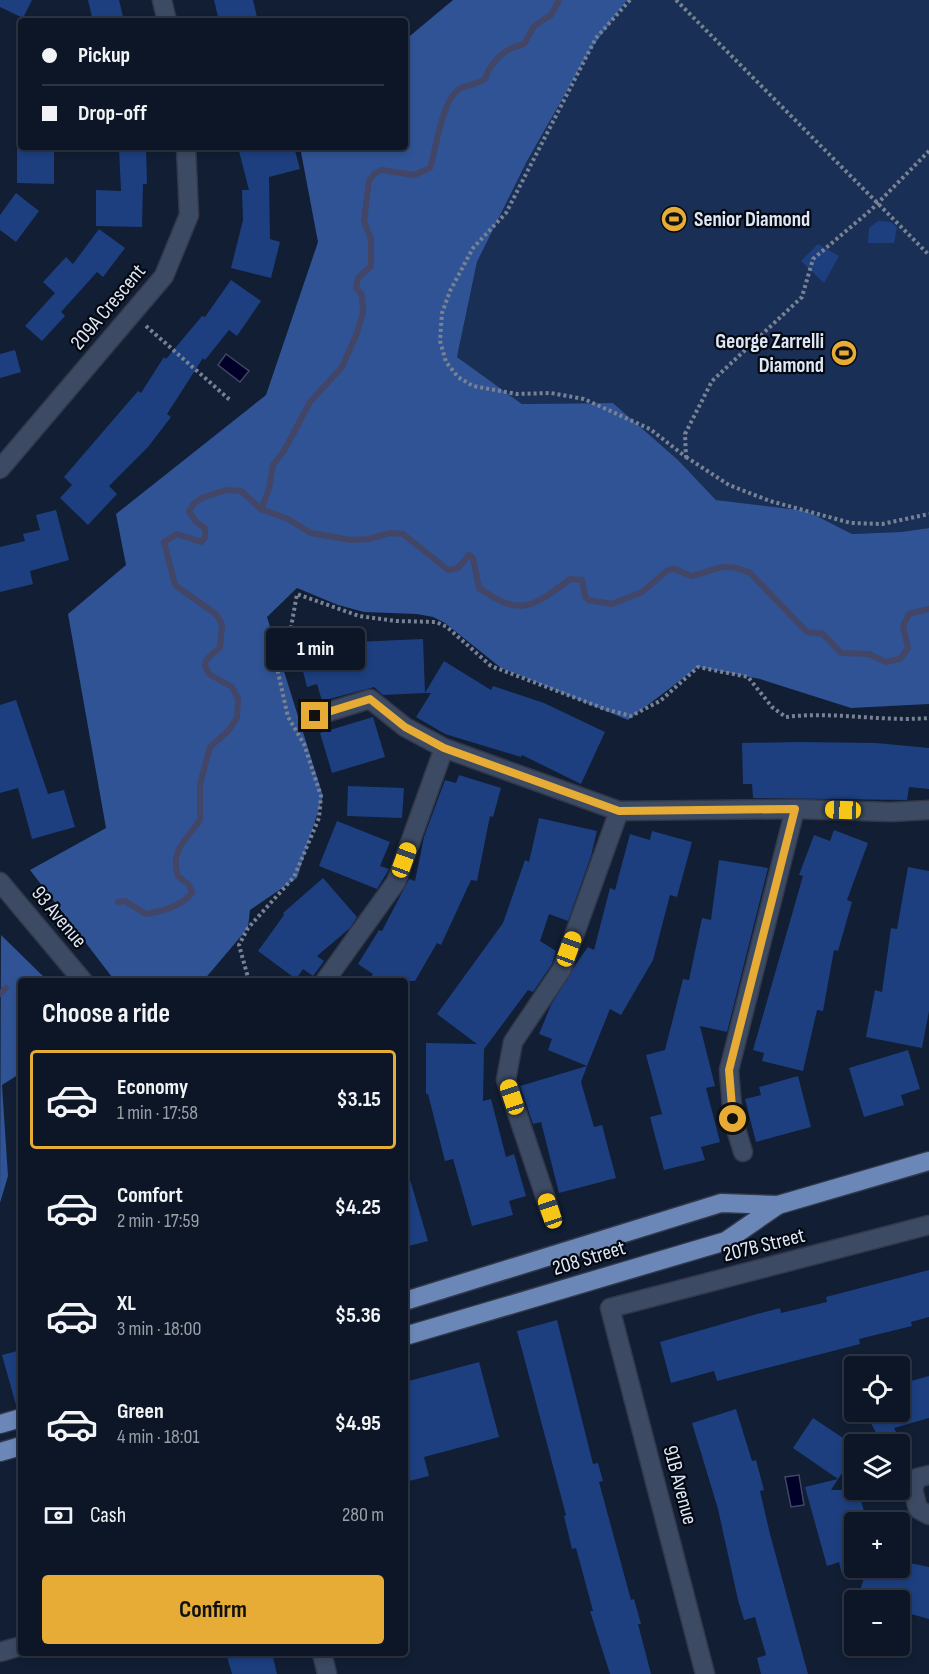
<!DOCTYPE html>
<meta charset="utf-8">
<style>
body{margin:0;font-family:"Sofia Sans Condensed",sans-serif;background:#1b2332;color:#f1f3f6;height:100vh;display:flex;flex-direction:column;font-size:22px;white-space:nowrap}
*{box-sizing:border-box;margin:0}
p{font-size:20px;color:#9a9fa7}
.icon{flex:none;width:33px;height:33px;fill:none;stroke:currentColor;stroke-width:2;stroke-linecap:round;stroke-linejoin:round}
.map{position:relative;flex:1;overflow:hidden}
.sheet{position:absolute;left:18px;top:978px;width:390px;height:678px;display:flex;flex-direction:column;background:#0d1626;border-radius:6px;box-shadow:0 3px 9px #0003,0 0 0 2px #2d3543}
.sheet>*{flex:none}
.hud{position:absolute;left:18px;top:18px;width:390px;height:132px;border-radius:6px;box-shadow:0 3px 9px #0003,0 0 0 2px #2d3543;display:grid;align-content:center;height:132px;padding:0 24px;background:#0d1626}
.buttons{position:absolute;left:844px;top:1356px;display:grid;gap:12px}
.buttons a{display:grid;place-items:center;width:66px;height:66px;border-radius:6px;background:#0d1626;box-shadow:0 3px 9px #0003,0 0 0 2px #2d3543;font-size:30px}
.end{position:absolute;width:27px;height:27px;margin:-14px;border:8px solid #e6ac36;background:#111;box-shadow:0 0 0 3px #111}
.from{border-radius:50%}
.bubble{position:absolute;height:42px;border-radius:6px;background:#0d1626;box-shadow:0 3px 9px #0003,0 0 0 2px #2d3543;font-size:20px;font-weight:700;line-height:42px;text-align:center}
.car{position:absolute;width:18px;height:36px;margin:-18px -9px;border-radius:8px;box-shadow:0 0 4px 2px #0007;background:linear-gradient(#f5c518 24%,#345 0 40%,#f5c518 0 76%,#345 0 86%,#f5c518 0)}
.hud b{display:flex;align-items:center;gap:21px;height:57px;font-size:22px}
.hud b+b{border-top:2px solid #2d3543}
.hud i{width:15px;height:15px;background:#f1f3f6}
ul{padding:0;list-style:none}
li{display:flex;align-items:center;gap:18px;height:99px;margin:0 12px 9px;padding:0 12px;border:3px solid transparent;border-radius:6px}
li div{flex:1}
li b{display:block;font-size:22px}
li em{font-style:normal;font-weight:700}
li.active{border-color:#e6ac36}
li>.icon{width:54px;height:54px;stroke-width:1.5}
h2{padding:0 24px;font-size:27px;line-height:72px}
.pay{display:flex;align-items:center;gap:15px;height:66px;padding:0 24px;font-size:22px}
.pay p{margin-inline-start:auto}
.cta{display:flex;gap:12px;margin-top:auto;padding:12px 24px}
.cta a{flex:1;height:69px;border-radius:6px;background:#e6ac36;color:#111;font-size:24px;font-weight:700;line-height:69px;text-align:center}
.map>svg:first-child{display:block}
.green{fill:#1a2f55}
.forest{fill:#2f5394}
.water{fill:#000028;stroke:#434566;stroke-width:1.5}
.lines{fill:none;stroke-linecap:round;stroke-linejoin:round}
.stream{stroke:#434566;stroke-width:6}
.building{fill:#1d3f7f}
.minor-casing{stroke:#32384a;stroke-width:21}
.major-casing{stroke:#32384a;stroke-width:21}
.path{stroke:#778294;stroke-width:4;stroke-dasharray:3 3;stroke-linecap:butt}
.minor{stroke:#3c4a63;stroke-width:18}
.major{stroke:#6b87b8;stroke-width:18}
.route{stroke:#e6ac36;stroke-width:8}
.labels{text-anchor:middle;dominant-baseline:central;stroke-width:4.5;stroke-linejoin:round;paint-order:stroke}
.poi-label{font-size:21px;font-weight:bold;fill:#dee7f6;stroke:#040811;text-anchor:start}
.street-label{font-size:21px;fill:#dee7f6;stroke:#040811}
</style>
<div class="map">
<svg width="929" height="1674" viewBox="0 0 929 1674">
<rect width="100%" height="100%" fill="#111e33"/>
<!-- green -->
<polygon class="green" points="627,0 929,0 929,528 901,532 852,534 807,511 716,500 678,460 613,403 522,404 457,357 477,262 527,161 591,49"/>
<!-- forest -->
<g class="forest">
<polygon points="453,0 627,0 591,49 527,161 477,262 457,357 522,404 613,403 678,460 716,500 807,511 852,534 901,532 929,528 929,704 851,708 760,679 698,667 628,720 501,668 445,623 433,617 417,614 364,612 338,605 297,588 267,617 323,796 297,878 250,910 248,928 203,981 115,981 30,870 106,828 68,614 126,565 116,514 266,395 318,242 300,147 405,147 405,40"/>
<polygon points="1,935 48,981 21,981 21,1073 2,1085 8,1176 0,1203"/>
</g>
<!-- water -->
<g class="water">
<polygon points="226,354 249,371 240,382 218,365"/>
<polygon points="799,1475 804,1505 791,1507 785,1477"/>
</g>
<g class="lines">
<!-- stream -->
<g class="stream">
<path d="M261 509 269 489 273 465 284 451 310 402 342 367 357 333 363 312 362 295 356 288 358 278 371 266V239L364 222 369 181 375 173 382 170 414 175 430 168C436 149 442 100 459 89 465 86 477 84 485 79 491 61 505 48 524 44L534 26 551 15 559 0"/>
<path d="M118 902 125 901 146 914C163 911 180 907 192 893L189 885 178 876C169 851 187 839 200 820V784L210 747 228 731 237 718 238 699 232 687 209 674 205 666 206 660 220 647 222 625 217 615 175 585 164 542 177 534 201 542 205 538V528L195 521 189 511 194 503 204 497 226 490 241 491 261 509 288 519 311 533 350 540 369 539 390 533 403 534 448 570 458 568 469 555 473 558 479 588C520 617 532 608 570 579L582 580 585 596 588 600 612 604 642 592 668 570 675 569 691 576C715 571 723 560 750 573L807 632 823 634 841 653 869 654 886 662 900 659 908 648 903 626 909 614 929 609"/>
<polyline points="0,994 6,988"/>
</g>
</g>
<!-- building -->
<g class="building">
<polygon points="0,0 32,0 23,18 0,7"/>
<polygon points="88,0 119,0 124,21 93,21"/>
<polygon points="214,0 253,0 257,17 240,21 219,21"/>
<polygon points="17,147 54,147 54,184 17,183"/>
<polygon points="119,147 146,147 147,184 143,184 142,227 96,226 96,190 121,191"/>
<polygon points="254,147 294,147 300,169 269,177 270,239 280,242 271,278 231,268 243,220 242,190 249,190 239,151"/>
<polygon points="16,193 39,211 16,242 0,230 0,215"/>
<polygon points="878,221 891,222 897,227 894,243 868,243 869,228"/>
<polygon points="99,229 125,248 103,277 97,272 61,312 65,316 42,341 25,326 55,293 43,282 66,257 73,264"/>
<polygon points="818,244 839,256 824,283 801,261"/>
<polygon points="231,280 261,301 237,336 229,330 205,360 203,358 167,414 171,417 148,447 109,486 117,494 88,525 60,498 72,485 64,477 138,391 141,393 164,357 166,359 202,316 205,317"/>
<polygon points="15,350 21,372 0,378 0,354"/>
<polygon points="56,510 69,560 30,571 33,584 0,592 0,547 25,541 23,534 40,530 36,515"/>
<polygon points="353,637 354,642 423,639 425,693 383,695 374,687 322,701 317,684 307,687 298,651"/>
<polygon points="444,661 491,690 493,686 544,703 605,732 581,784 522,755 521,757 445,734 416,717 431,693 425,693"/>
<polygon points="16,700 48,794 64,790 75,827 32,839 18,788 0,793 0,705"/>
<polygon points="373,717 385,757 332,773 320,733"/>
<polygon points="799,742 876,743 929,748 929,789 909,787 907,800 753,798 752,784 743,784 742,743"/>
<polygon points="459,775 501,788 493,817 490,816 477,881 471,880 441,945 437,943 415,981 369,981 373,974 358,964 379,930 382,931 409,879 415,881 424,837 445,780 456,783"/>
<polygon points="348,786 404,788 402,818 347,816"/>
<polygon points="539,818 597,831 591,856 568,921 549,914 540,941 556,951 552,964 533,992 528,990 484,1049 483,1101 491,1099 506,1157 514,1154 526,1196 509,1201 513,1215 472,1226 453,1159 445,1161 428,1094 426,1094 426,1043 477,1044 437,1014 503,923 525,860 529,862"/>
<polygon points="337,821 390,842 380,866 389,869 377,889 319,866"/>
<polygon points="834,830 868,843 847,900 852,902 838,951 834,950 823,1011 817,1010 803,1071 762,1061 764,1053 753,1050 803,876 799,875 814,835 830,841"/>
<polygon points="652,831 692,842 677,897 670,895 653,960 621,1015 610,1009 587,1066 548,1050 552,1039 539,1034 551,1005 576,964 588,947 594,950 610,888 615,890 630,834 650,840"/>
<polygon points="719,860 768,868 727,1032 700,1026 715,1086 706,1088 720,1142 701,1147 705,1160 664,1170 650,1117 662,1114 646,1055 665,1050 683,979 689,980 702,918 711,920"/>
<polygon points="908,867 929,871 929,1011 922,1048 866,1037 875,990 882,992 891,928 897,929"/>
<polygon points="323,878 357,917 350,928 317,956 324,961 313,976 303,969 296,979 258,951 284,915 283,913"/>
<polygon points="908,1050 920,1089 901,1095 904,1105 864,1117 849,1068"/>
<polygon points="587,1066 581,1082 594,1127 602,1125 616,1178 559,1193 541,1122 533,1124 520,1086"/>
<polygon points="798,1076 811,1127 756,1142 745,1099 761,1095 759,1087"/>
<polygon points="409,1176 428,1241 405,1247 405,1177"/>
<polygon points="929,1270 929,1317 911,1322 912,1326 859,1339 860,1344 717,1381 714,1371 671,1383 660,1342 757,1314 780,1308 781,1313 827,1302 826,1297"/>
<polygon points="557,1320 593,1464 598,1463 603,1481 599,1482 631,1600 634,1599 641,1624 638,1624 651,1674 610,1674 590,1611 593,1611 576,1548 572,1549 564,1516 566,1515 517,1331"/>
<polygon points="21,1350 21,1405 16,1405 2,1355"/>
<polygon points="479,1362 499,1437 424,1457 429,1476 405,1482 405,1382"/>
<polygon points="929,1376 929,1418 894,1428 897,1434 881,1442 865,1412 905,1412 900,1384"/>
<polygon points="736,1409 752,1461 756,1460 764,1490 760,1491 770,1534 808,1674 761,1674 757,1658 766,1655 755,1617 744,1620 738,1600 718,1509 692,1423"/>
<polygon points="813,1418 855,1446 855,1454 838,1479 793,1448"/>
<polygon points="838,1479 831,1490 858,1490 864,1511 855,1513 855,1571 842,1574 839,1562 827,1566 805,1487"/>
<polygon points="900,1561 929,1567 929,1619 900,1611 900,1600 857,1600 867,1568 900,1568"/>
<polygon points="226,1653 272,1653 277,1674 232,1674"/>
</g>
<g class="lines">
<defs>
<g id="minor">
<polyline points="162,0 167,21"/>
<polyline points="0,469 164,276 189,215 186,147"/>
<polyline points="315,716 370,699 405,727 444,748 619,811 795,809 891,812 929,810"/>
<polyline points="0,882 83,981"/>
<polyline points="325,981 396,882 444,748"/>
<polyline points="743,1152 733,1119 729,1070 795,809"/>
<polyline points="550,1211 506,1080 513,1042 562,969 619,811"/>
<polyline points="929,1475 917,1478 913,1489 918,1509 929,1515"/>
<polyline points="0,1652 21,1646"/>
<polyline points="322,1653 327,1674"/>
<polyline points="705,1674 610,1308 929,1225"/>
</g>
<g id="major">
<polyline points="405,1301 721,1203 778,1205 929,1161"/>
<polyline points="405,1336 726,1241 778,1205"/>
<polyline points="0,1424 21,1418"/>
<polyline points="0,1452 21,1446"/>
</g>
</defs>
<!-- minor casing -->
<use href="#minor" class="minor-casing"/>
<!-- major casing -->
<use href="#major" class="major-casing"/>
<!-- path -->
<g class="path">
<polyline points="630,0 596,38 506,213 473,248 450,291 442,313 440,341 446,362 458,377 473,386 517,394 551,393 584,399 650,429 686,457 685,434 712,381 802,297 813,259 872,209 929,151"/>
<polyline points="676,0 929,255"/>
<polyline points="146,326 230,400"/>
<polyline points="686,457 729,485 770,501 851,523 882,524 929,514"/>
<path d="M249 981 239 945 248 928 294 877 319 818 321 796 304 744 288 717 277 668 288 644 297 594 359 616 396 621 436 622 447 627 491 666 605 709 631 716 660 701 698 667 748 677 772 707 786 717C834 711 881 722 929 718"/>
</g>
<!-- minor -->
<use href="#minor" class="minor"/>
<!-- major -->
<use href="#major" class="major"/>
</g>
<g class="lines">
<!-- route -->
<polyline class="route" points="315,716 370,699 405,727 444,748 619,811 795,809 729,1070 733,1119"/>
</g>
<!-- icons -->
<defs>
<symbol id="stadium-disc" viewBox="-11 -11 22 22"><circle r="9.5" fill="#e6ac36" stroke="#040811"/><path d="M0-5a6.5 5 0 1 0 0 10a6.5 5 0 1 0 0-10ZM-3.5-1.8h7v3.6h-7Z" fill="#111"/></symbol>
</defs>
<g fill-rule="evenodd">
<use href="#stadium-disc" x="659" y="204" width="30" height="30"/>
<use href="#stadium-disc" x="829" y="338" width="30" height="30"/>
</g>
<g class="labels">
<!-- poi labels -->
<g class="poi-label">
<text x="694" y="219">Senior Diamond</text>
<text x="824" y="341" text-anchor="end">George Zarrelli<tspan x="824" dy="24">Diamond</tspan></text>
</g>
<!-- street labels -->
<g class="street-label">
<text transform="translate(108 307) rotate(-50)">209A Crescent</text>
<text transform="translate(59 917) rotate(50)">93 Avenue</text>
<text transform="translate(764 1245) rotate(-14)">207B Street</text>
<text transform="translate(589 1258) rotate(-17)">208 Street</text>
<text transform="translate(680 1485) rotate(75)">91B Avenue</text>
</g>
</g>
</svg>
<div class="buttons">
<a><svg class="icon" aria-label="locate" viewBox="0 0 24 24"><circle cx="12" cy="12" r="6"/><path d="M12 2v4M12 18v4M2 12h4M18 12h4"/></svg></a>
<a><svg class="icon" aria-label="layers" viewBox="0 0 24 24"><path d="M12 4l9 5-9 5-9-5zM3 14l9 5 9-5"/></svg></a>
<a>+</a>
<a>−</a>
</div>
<i class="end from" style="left:733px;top:1119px"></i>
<i class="end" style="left:315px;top:716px"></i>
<div class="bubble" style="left:266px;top:628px;width:99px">1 min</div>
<i class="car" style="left:843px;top:810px;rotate:272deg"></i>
<i class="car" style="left:404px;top:860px;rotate:20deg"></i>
<i class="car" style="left:569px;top:949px;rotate:20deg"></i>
<i class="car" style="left:512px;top:1097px;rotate:342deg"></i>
<i class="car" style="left:550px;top:1211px;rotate:341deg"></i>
<div class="hud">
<b><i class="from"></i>Pickup</b>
<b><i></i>Drop-off</b>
</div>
<section class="sheet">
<h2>Choose a ride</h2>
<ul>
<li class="active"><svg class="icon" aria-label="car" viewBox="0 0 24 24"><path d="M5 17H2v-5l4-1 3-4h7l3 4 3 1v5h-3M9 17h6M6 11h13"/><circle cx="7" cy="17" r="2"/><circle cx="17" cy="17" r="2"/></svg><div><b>Economy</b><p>1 min · 17:58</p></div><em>$3.15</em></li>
<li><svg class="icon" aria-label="car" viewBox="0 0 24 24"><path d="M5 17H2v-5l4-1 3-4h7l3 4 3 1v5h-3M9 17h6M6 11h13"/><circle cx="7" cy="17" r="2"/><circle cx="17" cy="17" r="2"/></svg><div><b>Comfort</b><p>2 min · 17:59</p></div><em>$4.25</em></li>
<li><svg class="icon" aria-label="car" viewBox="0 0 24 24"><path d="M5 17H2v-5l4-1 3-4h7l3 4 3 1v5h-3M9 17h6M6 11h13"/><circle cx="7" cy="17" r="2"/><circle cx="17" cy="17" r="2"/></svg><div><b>XL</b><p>3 min · 18:00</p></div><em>$5.36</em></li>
<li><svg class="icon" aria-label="car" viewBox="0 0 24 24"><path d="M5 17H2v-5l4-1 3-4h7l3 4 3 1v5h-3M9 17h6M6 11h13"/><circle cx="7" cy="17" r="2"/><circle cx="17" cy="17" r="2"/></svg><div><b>Green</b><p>4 min · 18:01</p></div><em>$4.95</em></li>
</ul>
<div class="pay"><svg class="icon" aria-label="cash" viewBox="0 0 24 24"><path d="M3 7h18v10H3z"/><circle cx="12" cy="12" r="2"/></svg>Cash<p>280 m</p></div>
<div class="cta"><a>Confirm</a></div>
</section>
</div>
